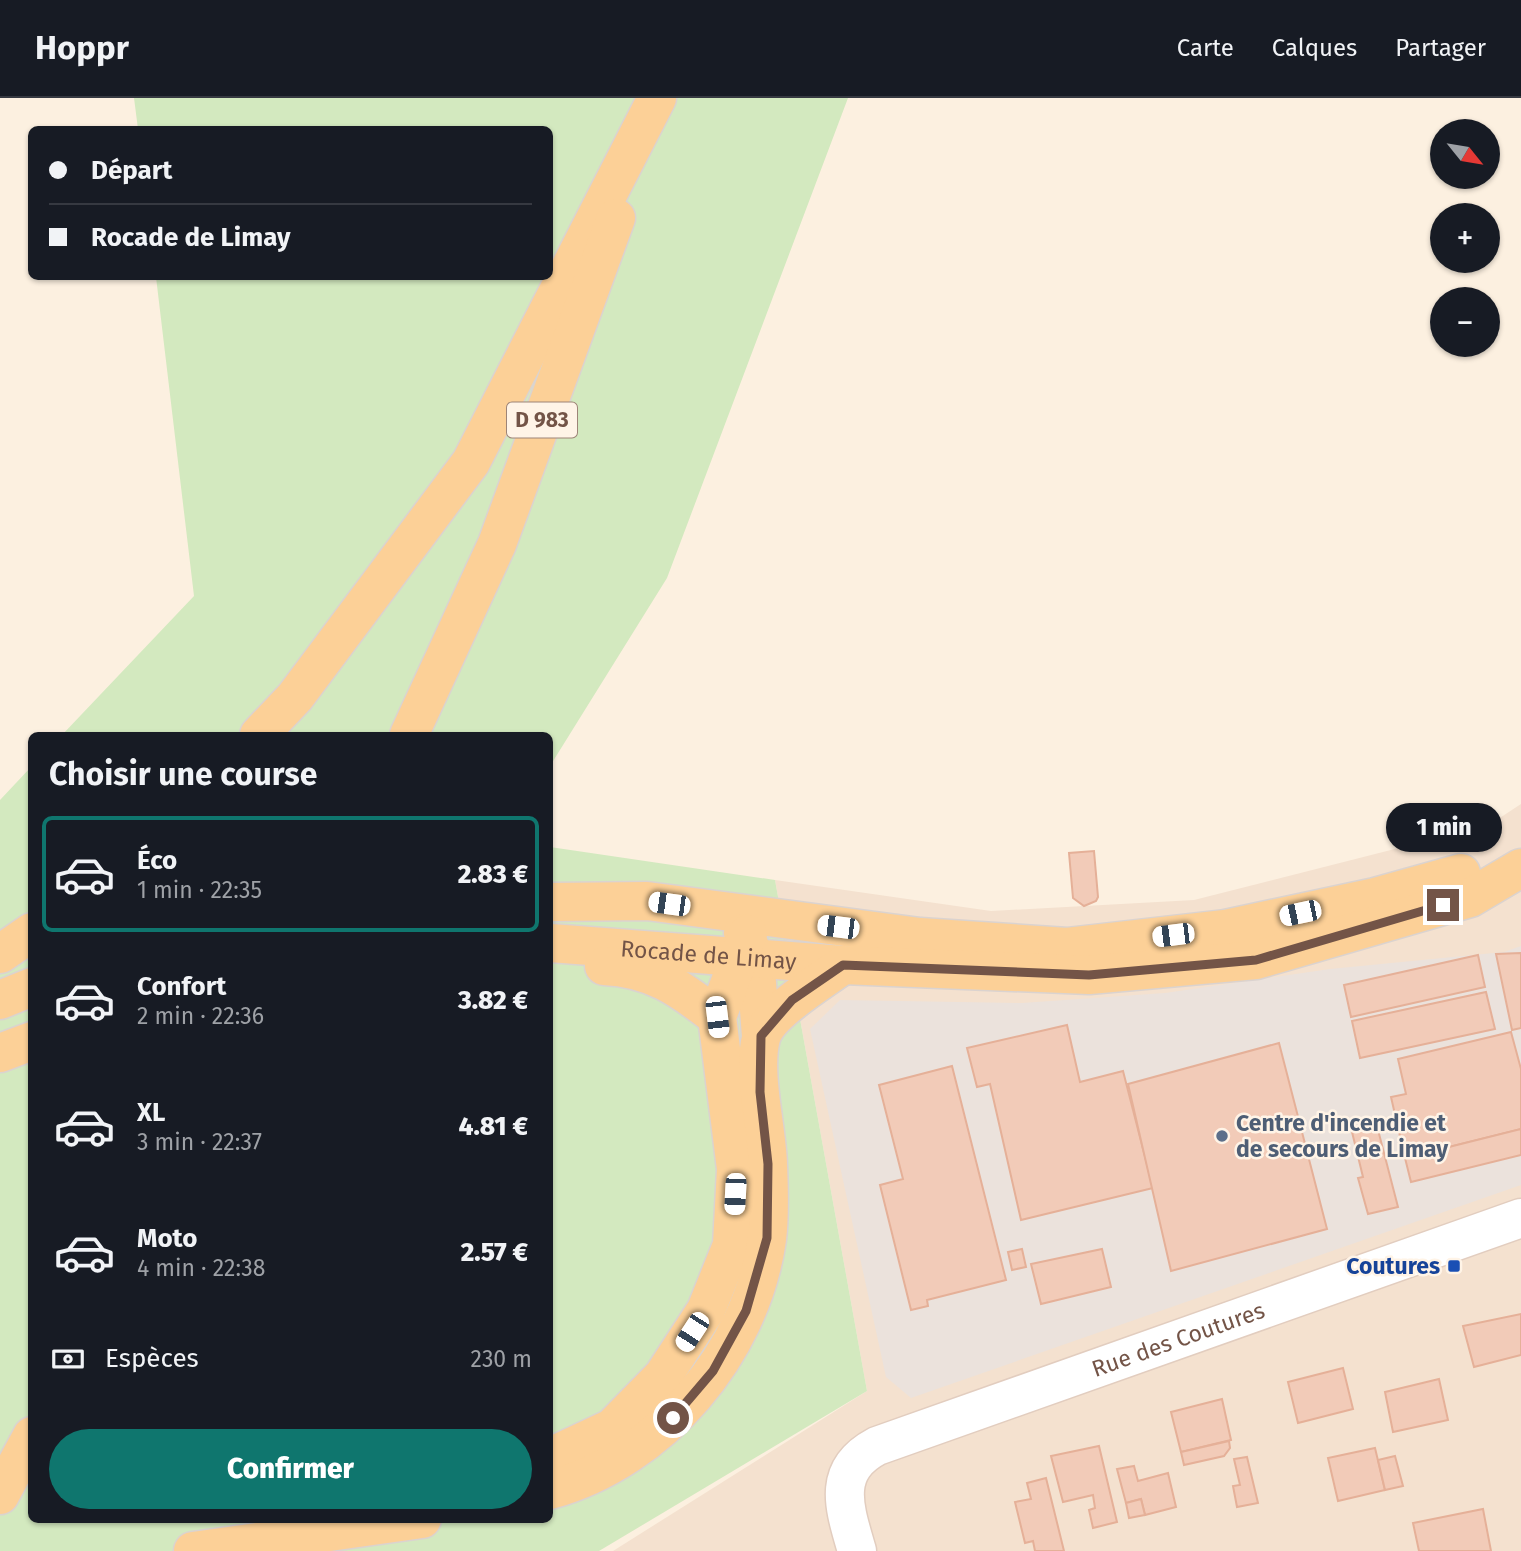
<!DOCTYPE html>
<html lang="fr">
<meta charset="utf-8">
<style>
body{margin:0;font-family:"Fira Sans",sans-serif;background:#20242c;color:#f1f3f6;height:100vh;display:flex;flex-direction:column;font-size:26px;white-space:nowrap}
*{box-sizing:border-box;margin:0}
p{font-size:23px;color:#9ea1a6}
.icon{flex:none;width:38px;height:38px;fill:none;stroke:currentColor;stroke-width:2;stroke-linecap:round;stroke-linejoin:round}
.map{position:relative;flex:1;overflow:hidden}
.side{position:absolute;left:28px;top:634px;width:525px;height:791px;display:flex;flex-direction:column;background:#171b24;border-radius:10px;box-shadow:0 2px 5px #0004}
.side>*{flex:none}
.banner{position:absolute;left:28px;top:28px;width:525px;height:154px;border-radius:10px;box-shadow:0 2px 5px #0004;display:grid;align-content:center;height:154px;padding:0 21px;background:#171b24}
.needle{width:46px;rotate:120deg}
.tools{position:absolute;left:1430px;top:21px;display:grid;gap:14px}
.tools a{display:grid;place-items:center;width:70px;height:70px;border-radius:50%;background:#171b24;box-shadow:0 2px 5px #0004;font-size:35px}
.end{position:absolute;width:32px;height:32px;margin:-16px;border:9px solid #735447;background:#fff;box-shadow:0 0 0 4px #fff}
.from{border-radius:50%}
.bubble{position:absolute;height:49px;border-radius:24px;background:#171b24;box-shadow:0 2px 5px #0004;font-size:23px;font-weight:800;line-height:49px;text-align:center}
.car{position:absolute;width:21px;height:42px;margin:-21px -10px;border-radius:9px;box-shadow:0 0 5px 2px #0007;background:linear-gradient(#fff 24%,#345 0 40%,#fff 0 76%,#345 0 86%,#fff 0)}
.banner b{display:flex;align-items:center;gap:24px;height:66px;font-size:26px}
.banner b+b{border-top:2px solid #363941}
.banner i{width:18px;height:18px;background:#f1f3f6}
ul{padding:0;list-style:none}
li{display:flex;align-items:center;gap:21px;height:116px;margin:0 14px 10px;padding:0 7px;border:4px solid transparent;border-radius:10px}
li div{flex:1}
li b{display:block;font-size:26px}
li em{font-style:normal;font-weight:800}
li.active{border-color:#0f766e}
li>.icon{width:63px;height:63px;stroke-width:1.5}
h2{padding:0 21px;font-size:32px;line-height:84px}
.pay{display:flex;align-items:center;gap:18px;height:77px;padding:0 21px;font-size:26px}
.pay p{margin-inline-start:auto}
.primary-button{display:flex;gap:14px;margin-top:auto;padding:14px 21px}
.primary-button a{flex:1;height:80px;border-radius:42px;background:#0f766e;color:#fff;font-size:28px;font-weight:800;line-height:80px;text-align:center}
header{display:flex;align-items:center;gap:42px;box-sizing:border-box;height:98px;padding:0 35px;background:#171b24;border-bottom:2px solid #363941}
header strong{font-size:33px}
nav{display:flex;gap:38px;margin-inline-start:auto;font-size:24px}
.map>svg:first-child{display:block}
.residential{fill:#f4e1cf}
.industrial{fill:#ebe2dc}
.green{fill:#d3e9bf}
.building{fill:#f2cbb8;stroke:#e5b098;stroke-width:2}
.lines{fill:none;stroke-linecap:round;stroke-linejoin:round}
.minor-casing{stroke:#e2cdbf;stroke-width:41}
.major-casing{stroke:#dbd3cf;stroke-width:41}
.minor{stroke:#fff;stroke-width:38}
.major{stroke:#fcd097;stroke-width:38}
.route{stroke:#735447;stroke-width:9}
.service-dot{fill:#5c6f8a;stroke:#fff4e7;stroke-width:2.5}
.transit-dot{fill:#1a4fb4;stroke:#fff4e7;stroke-width:2.5}
.labels{text-anchor:middle;dominant-baseline:central;stroke-width:5;stroke-linejoin:round;paint-order:stroke}
.shield{fill:#fff4e7;stroke:#9d8477;stroke-width:2}
.shield-label{font-size:21px;font-weight:bold;fill:#735447}
.street-label{font-size:23px;fill:#735447;stroke:#fff4e7}
.service-label{font-size:23px;font-weight:bold;fill:#4e5e75;stroke:#fff4e7;text-anchor:start}
.transit-label{font-size:23px;font-weight:bold;fill:#164399;stroke:#fff4e7;text-anchor:end}
</style>
<header>
<strong>Hoppr</strong>
<nav><a>Carte</a><a>Calques</a><a>Partager</a></nav>
</header>
<div class="map">
<svg width="1521" height="1453" viewBox="0 0 1521 1453">
<rect width="100%" height="100%" fill="#fcf0e0"/>
<!-- residential -->
<polygon class="residential" points="1521,706 1521,1453 613,1453 867,1293 775,782 991,813 1194,802 1489,727"/>
<!-- industrial -->
<polygon class="industrial" points="1521,848 1521,1087 911,1300 886,1279 810,931 840,902 1022,905 1165,895 1330,871 1504,854"/>
<!-- green -->
<g class="green">
<polygon points="134,0 848,0 667,480 550,668 550,637 62,637 194,498 156,179 550,178 550,32 138,31"/>
<polygon points="31,669 32,1421 550,1421 550,749 775,782 867,1293 599,1453 0,1453 0,702"/>
</g>
<!-- building -->
<g class="building">
<polygon points="1094,753 1098,799 1096,803 1084,808 1073,800 1069,755"/>
<polygon points="1521,855 1521,930 1512,932 1496,856"/>
<polygon points="1478,857 1485,889 1351,919 1344,887"/>
<polygon points="1486,894 1495,931 1360,960 1352,923"/>
<polygon points="1067,927 1080,984 1123,973 1153,1090 1021,1122 990,986 977,989 967,950"/>
<polygon points="1511,934 1521,971 1521,1031 1405,1060 1391,999 1406,996 1398,961"/>
<polygon points="1279,945 1327,1131 1171,1173 1128,986"/>
<polygon points="952,968 1006,1182 927,1202 928,1208 911,1212 880,1087 903,1081 879,987"/>
<polygon points="1377,1028 1398,1109 1368,1116 1358,1080 1363,1079 1352,1034"/>
<polygon points="1521,1031 1521,1057 1411,1084 1405,1060"/>
<polygon points="1022,1151 1026,1169 1012,1172 1008,1154"/>
<polygon points="1102,1151 1111,1189 1041,1206 1031,1166"/>
<polygon points="1521,1216 1521,1257 1474,1269 1463,1228"/>
<polygon points="1343,1270 1353,1311 1298,1325 1288,1284"/>
<polygon points="1439,1281 1448,1322 1393,1334 1385,1294"/>
<polygon points="1222,1301 1231,1342 1181,1354 1171,1314"/>
<polygon points="1229,1343 1230,1350 1224,1358 1184,1367 1181,1354"/>
<polygon points="1099,1348 1117,1424 1093,1430 1089,1412 1095,1410 1093,1397 1063,1404 1051,1358"/>
<polygon points="1375,1350 1385,1392 1338,1403 1328,1360"/>
<polygon points="1395,1358 1403,1388 1385,1392 1378,1362"/>
<polygon points="1247,1359 1258,1405 1237,1409 1233,1388 1240,1387 1234,1361"/>
<polygon points="1134,1368 1138,1383 1168,1375 1176,1409 1145,1417 1141,1401 1126,1405 1117,1371"/>
<polygon points="1046,1380 1064,1453 1035,1453 1033,1443 1025,1445 1015,1404 1031,1401 1027,1385"/>
<polygon points="1141,1401 1145,1417 1129,1420 1126,1405"/>
<polygon points="1483,1411 1491,1453 1419,1453 1413,1425"/>
</g>
<g class="lines">
<defs>
<g id="minor">
<path id="s1" d="M857 1453C845 1411 830 1373 877 1348L1521 1120"/>
</g>
<g id="major">
<polyline points="259,637 295,599 471,364 657,0"/>
<polyline points="409,637 497,446 616,120"/>
<polyline points="550,804 647,803 920,839 1067,849 1225,831 1375,799 1461,775"/>
<polyline points="743,835 755,859 761,938"/>
<path id="s2" d="M550 845 843 867 1089 877 1256 862 1470 800 1521 770"/>
<polyline points="0,856 32,834"/>
<path d="M604 868C652 870 680 890 717 919"/>
<polyline points="0,902 32,889"/>
<polyline points="0,955 32,943"/>
<polyline points="550,1359 612,1330 663,1278 706,1212 732,1147 736,1071 717,919 748,836"/>
<path d="M550 1392C660 1362 751 1255 767 1141 770 1118 769 1090 768 1067 767 1030 752 975 761 940 768 914 822 883 843 867"/>
<polyline points="0,1397 32,1338"/>
<polyline points="193,1453 422,1421"/>
</g>
</defs>
<!-- minor casing -->
<use href="#minor" class="minor-casing"/>
<!-- major casing -->
<use href="#major" class="major-casing"/>
<!-- minor -->
<use href="#minor" class="minor"/>
<!-- major -->
<use href="#major" class="major"/>
</g>
<g class="lines">
<!-- route -->
<polyline class="route" points="673,1320 713,1273 746,1213 767,1140 768,1066 760,994 761,938 792,902 843,867 1089,877 1256,862 1443,807"/>
</g>
<!-- markers -->
<circle class="service-dot" cx="1222" cy="1038" r="7"/>
<rect class="transit-dot" x="1447" y="1161" width="14" height="14" rx="3.5"/>
<g class="labels">
<!-- shield labels -->
<rect class="shield" x="507" y="304.5" width="70" height="35" rx="5"/>
<g class="shield-label">
<text x="542" y="322">D 983</text>
</g>
<!-- street labels -->
<g class="street-label">
<text stroke="none"><textPath href="#s2" startOffset="159">Rocade de Limay</textPath></text>
<text stroke="none"><textPath href="#s1" startOffset="439">Rue des Coutures</textPath></text>
</g>
<!-- service labels -->
<g class="service-label">
<text x="1236" y="1025">Centre d'incendie et<tspan x="1236" dy="26">de secours de Limay</tspan></text>
</g>
<!-- transit labels -->
<g class="transit-label">
<text x="1440" y="1168">Coutures</text>
</g>
</g>
</svg>
<div class="tools">
<a><svg class="needle" viewBox="-14 -14 28 28"><path d="M0-13l5 13h-10z" fill="#e53935"/><path d="M0 13l5-13h-10z" fill="#9ea1a6"/></svg></a>
<a>+</a>
<a>−</a>
</div>
<i class="end from" style="left:673px;top:1320px"></i>
<i class="end" style="left:1443px;top:807px"></i>
<div class="bubble" style="left:1386px;top:705px;width:116px">1 min</div>
<i class="car" style="left:669px;top:806px;rotate:278deg"></i>
<i class="car" style="left:1300px;top:815px;rotate:258deg"></i>
<i class="car" style="left:838px;top:829px;rotate:277deg"></i>
<i class="car" style="left:1173px;top:837px;rotate:263deg"></i>
<i class="car" style="left:717px;top:919px;rotate:173deg"></i>
<i class="car" style="left:735px;top:1096px;rotate:183deg"></i>
<i class="car" style="left:692px;top:1234px;rotate:213deg"></i>
<div class="banner">
<b><i class="from"></i>Départ</b>
<b><i></i>Rocade de Limay</b>
</div>
<section class="side">
<h2>Choisir une course</h2>
<ul>
<li class="active"><svg class="icon" aria-label="car" viewBox="0 0 24 24"><path d="M5 17H2v-5l4-1 3-4h7l3 4 3 1v5h-3M9 17h6M6 11h13"/><circle cx="7" cy="17" r="2"/><circle cx="17" cy="17" r="2"/></svg><div><b>Éco</b><p>1 min · 22:35</p></div><em>2.83 €</em></li>
<li><svg class="icon" aria-label="car" viewBox="0 0 24 24"><path d="M5 17H2v-5l4-1 3-4h7l3 4 3 1v5h-3M9 17h6M6 11h13"/><circle cx="7" cy="17" r="2"/><circle cx="17" cy="17" r="2"/></svg><div><b>Confort</b><p>2 min · 22:36</p></div><em>3.82 €</em></li>
<li><svg class="icon" aria-label="car" viewBox="0 0 24 24"><path d="M5 17H2v-5l4-1 3-4h7l3 4 3 1v5h-3M9 17h6M6 11h13"/><circle cx="7" cy="17" r="2"/><circle cx="17" cy="17" r="2"/></svg><div><b>XL</b><p>3 min · 22:37</p></div><em>4.81 €</em></li>
<li><svg class="icon" aria-label="car" viewBox="0 0 24 24"><path d="M5 17H2v-5l4-1 3-4h7l3 4 3 1v5h-3M9 17h6M6 11h13"/><circle cx="7" cy="17" r="2"/><circle cx="17" cy="17" r="2"/></svg><div><b>Moto</b><p>4 min · 22:38</p></div><em>2.57 €</em></li>
</ul>
<div class="pay"><svg class="icon" aria-label="cash" viewBox="0 0 24 24"><path d="M3 7h18v10H3z"/><circle cx="12" cy="12" r="2"/></svg>Espèces<p>230 m</p></div>
<div class="primary-button"><a>Confirmer</a></div>
</section>
</div>
